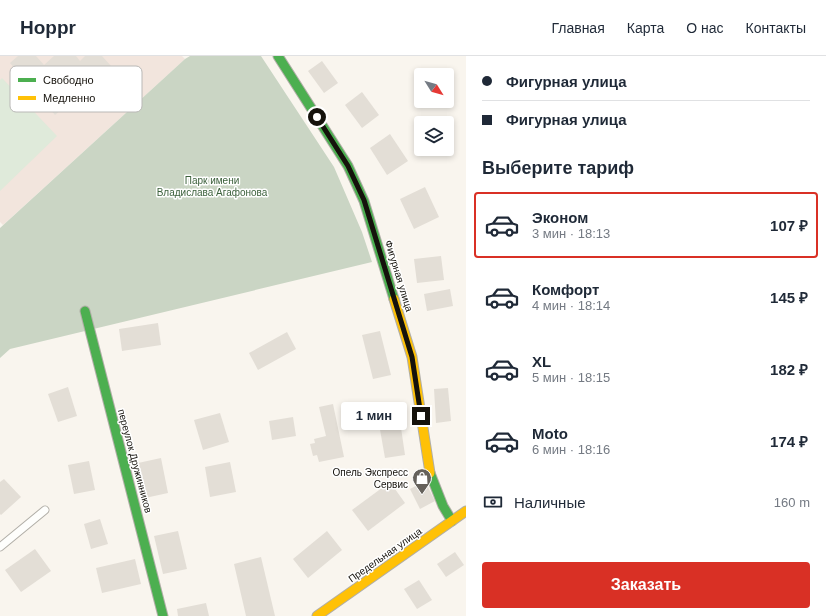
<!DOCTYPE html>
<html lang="ru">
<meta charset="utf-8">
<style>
body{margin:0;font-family:Helvetica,sans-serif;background:#f2f2f3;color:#1f2937;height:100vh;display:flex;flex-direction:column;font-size:15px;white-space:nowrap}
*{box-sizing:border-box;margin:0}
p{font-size:13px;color:#747a83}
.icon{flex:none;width:22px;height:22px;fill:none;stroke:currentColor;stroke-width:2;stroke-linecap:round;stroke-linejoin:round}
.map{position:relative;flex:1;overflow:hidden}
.sheet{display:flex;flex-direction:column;background:#fff;width:360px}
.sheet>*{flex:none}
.hud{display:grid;align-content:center;height:88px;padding:0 16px;background:#fff}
.needle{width:26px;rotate:127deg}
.fabs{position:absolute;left:414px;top:12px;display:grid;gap:8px}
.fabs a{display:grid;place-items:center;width:40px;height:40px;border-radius:4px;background:#fff;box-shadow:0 2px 6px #0003;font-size:20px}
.end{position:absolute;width:18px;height:18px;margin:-9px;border:5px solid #15120c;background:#fff;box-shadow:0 0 0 2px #fff}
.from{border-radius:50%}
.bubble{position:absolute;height:28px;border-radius:4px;background:#fff;box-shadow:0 2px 6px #0003;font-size:13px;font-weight:700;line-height:28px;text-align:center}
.hud b{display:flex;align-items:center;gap:14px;height:38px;font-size:15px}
.hud b+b{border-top:1px solid #e0e1e3}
.hud i{width:10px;height:10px;background:#1f2937}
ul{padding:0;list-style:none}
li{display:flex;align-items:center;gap:12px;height:66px;margin:0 8px 6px;padding:0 8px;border:2px solid transparent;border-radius:4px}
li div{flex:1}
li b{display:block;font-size:15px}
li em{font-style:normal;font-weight:700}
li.active{border-color:#d93025}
li>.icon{width:36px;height:36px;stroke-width:1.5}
h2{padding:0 16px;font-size:18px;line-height:48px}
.pay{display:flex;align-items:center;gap:10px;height:44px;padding:0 16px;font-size:15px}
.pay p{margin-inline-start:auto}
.action{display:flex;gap:8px;margin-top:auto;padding:8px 16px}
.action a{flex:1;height:46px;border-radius:4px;background:#d93025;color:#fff;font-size:16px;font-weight:700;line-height:46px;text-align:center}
header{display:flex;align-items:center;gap:24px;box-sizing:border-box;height:56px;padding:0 20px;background:#fff;border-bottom:1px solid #e0e1e3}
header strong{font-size:19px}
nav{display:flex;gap:22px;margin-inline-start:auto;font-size:14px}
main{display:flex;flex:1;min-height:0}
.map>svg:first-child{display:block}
.education{fill:#f2e5dd}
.green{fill:#dfeada}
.forest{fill:#cad5c4}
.building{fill:#e3ded6}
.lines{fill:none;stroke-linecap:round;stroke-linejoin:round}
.lane-casing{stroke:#b1aea7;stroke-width:9}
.fast-casing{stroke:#b1aea7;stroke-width:11}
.slow-casing{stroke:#b1aea7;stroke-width:11}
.lane{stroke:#fefefc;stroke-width:7}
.fast{stroke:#4caf50;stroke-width:9}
.slow{stroke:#ffc107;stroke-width:9}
.route{stroke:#15120c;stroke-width:5}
.labels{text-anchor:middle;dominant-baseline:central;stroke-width:3;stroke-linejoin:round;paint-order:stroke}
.park-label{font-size:10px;fill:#3a5f3a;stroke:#fff}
.street-label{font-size:10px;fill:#15120c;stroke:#fff}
.poi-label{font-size:10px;fill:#15120c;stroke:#fff;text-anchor:end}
.key{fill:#fff;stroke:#b9b8b6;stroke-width:1}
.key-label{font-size:11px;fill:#15120c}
</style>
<header>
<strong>Hoppr</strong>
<nav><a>Главная</a><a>Карта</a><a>О нас</a><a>Контакты</a></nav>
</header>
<main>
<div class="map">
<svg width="466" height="560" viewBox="0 0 466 560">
<rect width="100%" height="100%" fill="#f9f5ee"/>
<!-- education -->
<polygon class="education" points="0,0 182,0 185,3 3,169 0,166"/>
<!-- green -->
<polygon class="green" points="2,22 57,80 0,135 0,24"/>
<!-- forest -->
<polygon class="forest" points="190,0 261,0 334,111 362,176 372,206 10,293 0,302 0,172 185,3"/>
<!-- building -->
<g class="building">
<polygon points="18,0 36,0 44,9 54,0 76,0 80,5 85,0 102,0 111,10 93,26 79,11 60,27 73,43 55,59 39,40 54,27 41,13 27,26 10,7"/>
<polygon points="322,5 338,27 324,37 308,15"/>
<polygon points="362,36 379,59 362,72 345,49"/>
<polygon points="390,78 408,105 387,119 370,92"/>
<polygon points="425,131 439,161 414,173 400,143"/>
<polygon points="441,200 444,224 417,227 414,203"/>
<polygon points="450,233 453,250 427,255 424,238"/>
<polygon points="158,267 161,289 122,295 119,273"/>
<polygon points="380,275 391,319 373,323 362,279"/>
<polygon points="287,276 296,293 258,314 249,297"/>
<polygon points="68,331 77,360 58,366 48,338"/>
<polygon points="448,332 451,365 436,367 434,333"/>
<polygon points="333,348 344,401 319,406 317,399 313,400 310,388 315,387 314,383 326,380 319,351"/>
<polygon points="220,357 229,386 203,394 194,364"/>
<polygon points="293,361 296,380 272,384 269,365"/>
<polygon points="400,365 405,399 385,402 379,368"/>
<polygon points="161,402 168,437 145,442 138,407"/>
<polygon points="89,405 95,434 74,438 68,409"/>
<polygon points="230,406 236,436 210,441 205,411"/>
<polygon points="4,423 21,441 1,459 0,458 0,426"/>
<polygon points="425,425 435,445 420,453 410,433"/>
<polygon points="390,426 405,447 368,475 352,454"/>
<polygon points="100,463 108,488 91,493 84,468"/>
<polygon points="178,475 187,513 163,518 154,480"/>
<polygon points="327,475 342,494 308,522 293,503"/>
<polygon points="35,493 51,515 21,536 5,514"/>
<polygon points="455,496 464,509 446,521 437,508"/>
<polygon points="261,501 275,560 246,560 234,508"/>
<polygon points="135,503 141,528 102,537 96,512"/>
<polygon points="419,524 432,544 417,553 404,533"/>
<polygon points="206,547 209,560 178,560 177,553"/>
</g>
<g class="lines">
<defs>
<polyline id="lane" points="0,491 45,454"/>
<g id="fast">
<polyline points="278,0 348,110 364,145 394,243"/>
<polyline points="85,255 163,560"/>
<polyline points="430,417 443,450 452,465"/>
</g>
<g id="slow">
<polyline points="394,243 412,301 430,417"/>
<polyline points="317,560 466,455"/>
</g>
</defs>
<!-- lane casing -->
<use href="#lane" class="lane-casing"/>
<!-- fast casing -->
<use href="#fast" class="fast-casing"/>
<!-- slow casing -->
<use href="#slow" class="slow-casing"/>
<!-- lane -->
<use href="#lane" class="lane"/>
<!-- fast -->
<use href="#fast" class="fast"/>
<!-- slow -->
<use href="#slow" class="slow"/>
</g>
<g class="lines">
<!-- route -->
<polyline class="route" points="317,61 348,110 364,144 412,301 421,360"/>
</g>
<!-- icons -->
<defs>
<symbol id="shop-pin" viewBox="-11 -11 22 30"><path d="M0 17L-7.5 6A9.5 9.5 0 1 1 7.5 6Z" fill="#65615b" stroke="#fff"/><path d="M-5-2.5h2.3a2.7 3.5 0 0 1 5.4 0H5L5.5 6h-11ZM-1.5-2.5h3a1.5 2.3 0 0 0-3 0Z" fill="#fff"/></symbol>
</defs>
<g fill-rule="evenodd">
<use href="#shop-pin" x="411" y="411" width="22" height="30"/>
</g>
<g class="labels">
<!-- park labels -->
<g class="park-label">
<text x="212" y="124">Парк имени<tspan x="212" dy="12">Владислава Агафонова</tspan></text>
</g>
<!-- street labels -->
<g class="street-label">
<text transform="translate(399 220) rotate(73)">Фигурная улица</text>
<text transform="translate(135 405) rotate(75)">переулок Дружинников</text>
<text transform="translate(385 499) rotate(-35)">Предельная улица</text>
</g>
<!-- poi labels -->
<g class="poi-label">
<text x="408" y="416">Опель Экспресс<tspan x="408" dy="12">Сервис</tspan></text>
</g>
</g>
<!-- legend -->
<rect x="10" y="10" width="132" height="46" rx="6" class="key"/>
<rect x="18" y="22" width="18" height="4" fill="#4caf50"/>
<rect x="18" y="40" width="18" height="4" fill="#ffc107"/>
<g class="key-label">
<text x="43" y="28">Свободно</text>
<text x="43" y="46">Медленно</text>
</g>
</svg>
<div class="fabs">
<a><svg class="needle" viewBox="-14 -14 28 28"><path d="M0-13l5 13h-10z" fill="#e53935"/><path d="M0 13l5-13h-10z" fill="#747a83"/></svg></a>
<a><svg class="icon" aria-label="layers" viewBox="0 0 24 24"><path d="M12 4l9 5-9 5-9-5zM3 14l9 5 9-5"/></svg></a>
</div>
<i class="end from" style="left:317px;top:61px"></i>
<i class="end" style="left:421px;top:360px"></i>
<div class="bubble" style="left:341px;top:346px;width:66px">1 мин</div>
</div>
<section class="sheet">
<div class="hud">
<b><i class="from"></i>Фигурная улица</b>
<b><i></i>Фигурная улица</b>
</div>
<h2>Выберите тариф</h2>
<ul>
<li class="active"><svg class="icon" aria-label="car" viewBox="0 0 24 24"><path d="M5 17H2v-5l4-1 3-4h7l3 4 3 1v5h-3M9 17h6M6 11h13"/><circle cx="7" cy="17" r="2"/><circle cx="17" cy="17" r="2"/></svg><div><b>Эконом</b><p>3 мин · 18:13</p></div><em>107 ₽</em></li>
<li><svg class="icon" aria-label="car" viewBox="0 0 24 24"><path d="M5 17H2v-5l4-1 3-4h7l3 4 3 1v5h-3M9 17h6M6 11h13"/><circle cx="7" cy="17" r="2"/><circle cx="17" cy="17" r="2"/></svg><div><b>Комфорт</b><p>4 мин · 18:14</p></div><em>145 ₽</em></li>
<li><svg class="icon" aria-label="car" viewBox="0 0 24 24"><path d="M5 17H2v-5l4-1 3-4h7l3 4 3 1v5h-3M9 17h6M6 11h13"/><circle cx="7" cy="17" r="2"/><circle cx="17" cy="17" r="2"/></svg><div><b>XL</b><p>5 мин · 18:15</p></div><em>182 ₽</em></li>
<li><svg class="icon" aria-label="car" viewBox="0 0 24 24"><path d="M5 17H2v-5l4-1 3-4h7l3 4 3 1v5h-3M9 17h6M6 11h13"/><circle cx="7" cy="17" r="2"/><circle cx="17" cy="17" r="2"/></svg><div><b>Moto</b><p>6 мин · 18:16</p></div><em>174 ₽</em></li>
</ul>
<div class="pay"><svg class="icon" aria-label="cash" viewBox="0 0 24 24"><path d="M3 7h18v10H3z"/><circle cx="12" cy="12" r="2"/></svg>Наличные<p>160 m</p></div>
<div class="action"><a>Заказать</a></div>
</section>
</main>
